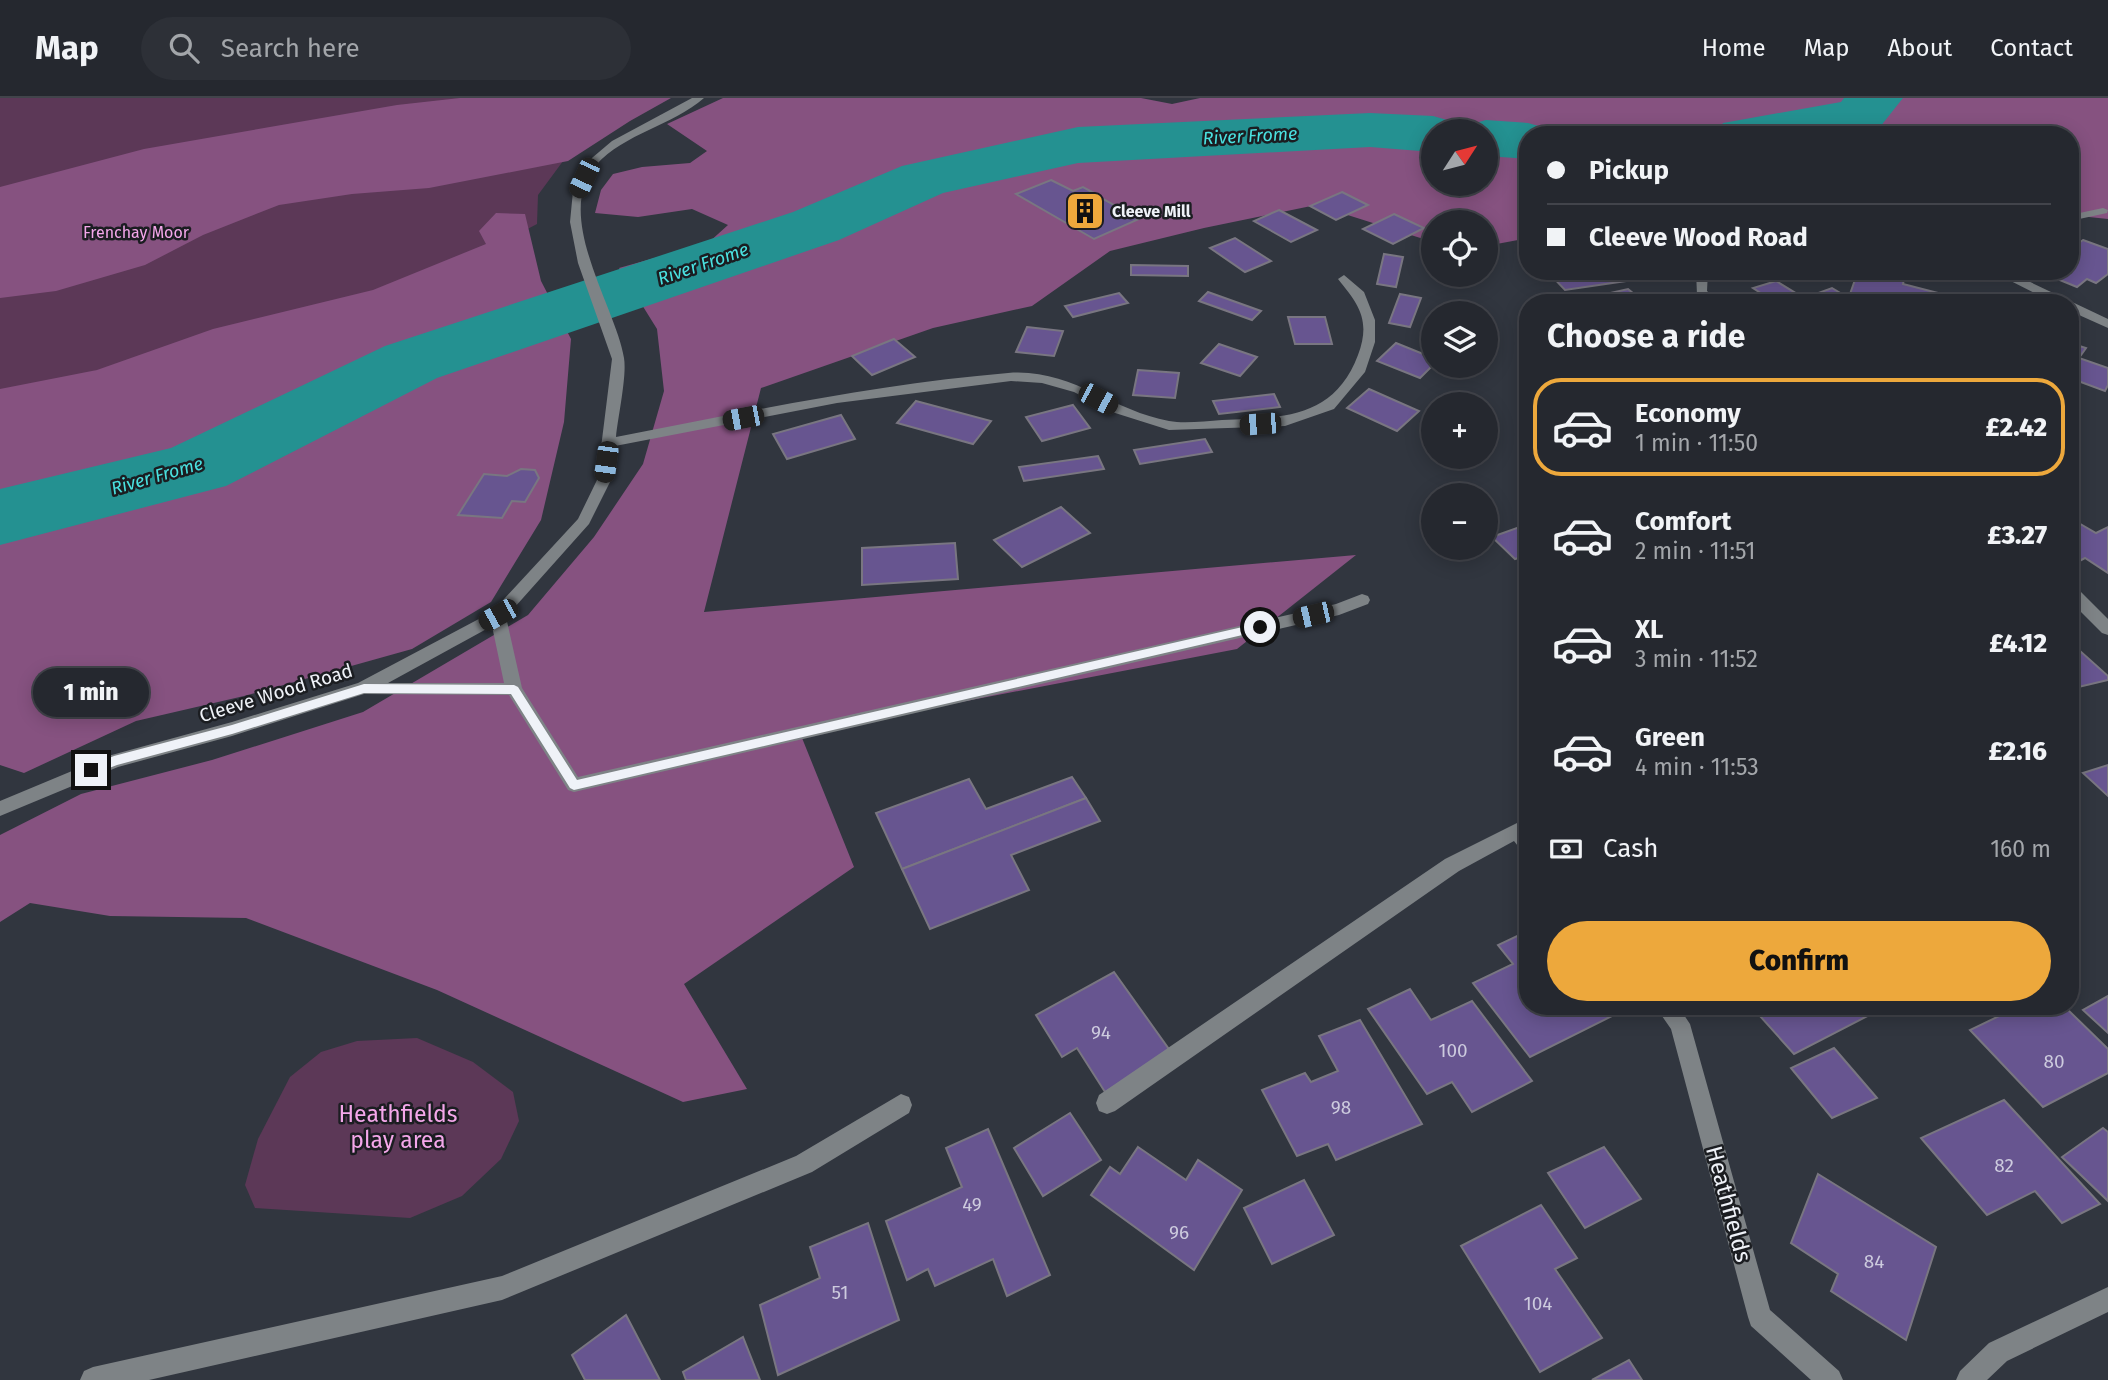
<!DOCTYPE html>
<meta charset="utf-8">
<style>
body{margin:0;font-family:"Fira Sans",sans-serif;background:#2d3037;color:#f1f3f6;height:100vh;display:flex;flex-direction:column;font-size:26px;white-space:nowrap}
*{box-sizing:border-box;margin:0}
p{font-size:23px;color:#a3a6aa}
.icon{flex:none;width:38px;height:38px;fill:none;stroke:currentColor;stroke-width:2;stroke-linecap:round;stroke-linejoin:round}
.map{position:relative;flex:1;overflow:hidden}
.panel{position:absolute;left:1519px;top:196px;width:560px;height:721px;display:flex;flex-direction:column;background:#25282f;border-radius:28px;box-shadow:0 4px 18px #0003,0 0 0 2px #42444b}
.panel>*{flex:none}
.hud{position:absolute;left:1519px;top:28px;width:560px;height:154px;border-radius:28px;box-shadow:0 4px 18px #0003,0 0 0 2px #42444b;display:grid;align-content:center;height:154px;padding:0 28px;background:#25282f}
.needle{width:46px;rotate:54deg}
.fabs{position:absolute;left:1421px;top:21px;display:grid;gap:14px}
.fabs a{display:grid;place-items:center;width:77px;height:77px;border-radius:50%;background:#25282f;box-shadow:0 4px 18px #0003,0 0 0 2px #42444b;font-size:35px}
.end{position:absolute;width:32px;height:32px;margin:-16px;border:9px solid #eff2f8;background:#111;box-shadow:0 0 0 4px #111}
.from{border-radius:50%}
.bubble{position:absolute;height:49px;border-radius:24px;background:#25282f;box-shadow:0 4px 18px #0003,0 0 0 2px #42444b;font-size:23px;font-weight:800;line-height:49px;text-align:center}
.car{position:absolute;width:21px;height:42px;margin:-21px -10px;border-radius:9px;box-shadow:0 0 5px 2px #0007;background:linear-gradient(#222 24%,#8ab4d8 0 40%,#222 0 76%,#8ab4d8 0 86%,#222 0)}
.hud b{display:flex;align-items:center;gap:24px;height:66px;font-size:26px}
.hud b+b{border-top:2px solid #42444b}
.hud i{width:18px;height:18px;background:#f1f3f6}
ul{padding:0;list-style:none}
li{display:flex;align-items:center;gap:21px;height:98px;margin:0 14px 10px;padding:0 14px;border:4px solid transparent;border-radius:28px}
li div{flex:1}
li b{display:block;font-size:26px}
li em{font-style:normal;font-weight:800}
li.current{border-color:#eda83c}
li>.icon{width:63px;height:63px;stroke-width:1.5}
h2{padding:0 28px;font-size:32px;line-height:84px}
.pay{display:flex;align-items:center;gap:18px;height:77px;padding:0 28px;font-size:26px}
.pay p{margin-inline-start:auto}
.action{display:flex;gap:14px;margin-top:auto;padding:14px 28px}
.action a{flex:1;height:80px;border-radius:42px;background:#eda83c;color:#111;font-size:28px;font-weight:800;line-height:80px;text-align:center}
header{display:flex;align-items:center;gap:42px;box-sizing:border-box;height:98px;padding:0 35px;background:#25282f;border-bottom:2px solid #42444b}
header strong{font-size:33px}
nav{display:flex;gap:38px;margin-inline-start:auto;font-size:24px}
.search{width:490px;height:63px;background:#2d3037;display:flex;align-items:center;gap:18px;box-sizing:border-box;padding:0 24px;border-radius:38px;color:#a3a6aa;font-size:26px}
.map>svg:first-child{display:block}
.green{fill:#5c3857}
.forest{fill:#865280;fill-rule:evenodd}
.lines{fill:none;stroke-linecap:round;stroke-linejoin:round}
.river{fill:#249191;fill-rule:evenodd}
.building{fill:#675590;stroke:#797681;stroke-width:2}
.minor{fill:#7e8386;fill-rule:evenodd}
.route{fill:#eff2f8}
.labels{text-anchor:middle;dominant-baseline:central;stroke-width:5;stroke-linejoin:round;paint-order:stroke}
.far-poi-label{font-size:16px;font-weight:bold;fill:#eff2f8;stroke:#1b1d21;text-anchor:start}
.far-park-label{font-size:16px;fill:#f4a7ea;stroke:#1b1d21}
.far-water-label{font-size:18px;font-style:italic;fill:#4ae1e0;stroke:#1b1d21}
.street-label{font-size:19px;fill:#eff2f8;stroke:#1b1d21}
.near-number-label{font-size:19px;fill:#cdcbde}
.near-park-label{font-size:23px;fill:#f4a7ea;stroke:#1b1d21}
.near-street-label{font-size:23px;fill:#eff2f8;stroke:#1b1d21}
</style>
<header>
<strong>Map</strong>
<div class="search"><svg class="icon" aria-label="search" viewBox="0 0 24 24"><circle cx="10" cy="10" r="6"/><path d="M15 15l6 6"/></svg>Search here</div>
<nav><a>Home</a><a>Map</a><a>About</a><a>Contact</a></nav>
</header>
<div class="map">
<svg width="2108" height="1282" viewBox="0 0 2108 1282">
<rect width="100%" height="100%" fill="#31363f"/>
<!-- green -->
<g class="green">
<polygon points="0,0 664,0 569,55 538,97 537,126 410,193 0,297"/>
<polygon points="417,940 473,964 513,994 519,1023 501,1061 462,1098 410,1120 255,1110 245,1087 258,1041 290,979 321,954 357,943"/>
</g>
<!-- forest -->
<g class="forest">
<polygon points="460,0 671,0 630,23 568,63 429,90 352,96 279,107 203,137 145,167 56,193 0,200 0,89 144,51 397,7"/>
<path d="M723 0H1141L1172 6 1200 0H2108V121L2070 117V37H1528V140L1486 148V124H1433V144L1316 107 1204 130 1110 153 1032 208 933 230 761 290 704 514 1356 457 1237 551 800 635 854 769 684 886 747 991 683 1004 437 892 246 820 110 818 30 805 0 824V737L81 696 212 662 363 614 528 517 594 439 643 366 664 293 657 231 619 170 708 145 728 127 692 111 638 119 595 115 601 92 613 76 642 69 690 65 707 53 667 26ZM1433 33H1486V86H1433Z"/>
<polygon points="496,115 525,116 541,183 571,241 564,324 541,422 491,504 412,551 244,598 136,623 24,675 0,667 0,291 97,272 213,231 373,192 486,146 479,133"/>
</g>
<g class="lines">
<!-- river -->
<g class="river">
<polygon points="1844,0 1903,0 1880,29 1848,37 1715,37 1723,25 1841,4"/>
<polygon points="1370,15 1433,18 1454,24 1460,33 1433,33 1433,54 1370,49 1078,65 943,95 839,142 437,280 226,388 0,447 0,391 171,350 385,248 793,114 902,68 1078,29"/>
<polygon points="1486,22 1528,25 1549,31 1553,37 1528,37 1528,61 1486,58 1486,33 1461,33 1465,28"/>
</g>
</g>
<!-- building -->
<g class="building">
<polygon points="1051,82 1073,93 1083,89 1094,95 1085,99 1095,105 1103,101 1139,121 1094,141 1016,96"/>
<polygon points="1342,94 1368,107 1336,122 1310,108"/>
<polygon points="1279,112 1317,132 1291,144 1254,123"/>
<polygon points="1394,116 1424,130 1393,146 1363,131"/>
<polygon points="1235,140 1271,163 1245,174 1210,150"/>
<polygon points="2083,142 2108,151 2108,176 2096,185 2087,181 2077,189 2038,173 2070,173 2070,151"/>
<polygon points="1384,156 1403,159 1396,189 1377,186"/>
<polygon points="1131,167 1188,168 1188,178 1131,177"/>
<polygon points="1547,173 1624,173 1633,182 1565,192"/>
<polygon points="1870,173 1904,181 1903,186 1942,196 1941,205 1884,205 1850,196 1856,179 1867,182"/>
<polygon points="1776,183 1812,205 1776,205 1753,190"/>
<polygon points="1832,190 1857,205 1821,205 1810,198"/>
<polygon points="1628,191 1645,205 1570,204"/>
<polygon points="1208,194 1261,213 1252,222 1199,203"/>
<polygon points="1119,195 1128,205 1073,219 1065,208"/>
<polygon points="1400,196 1421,200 1410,229 1389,225"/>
<polygon points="1288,219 1325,219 1332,246 1295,246"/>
<polygon points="1027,229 1063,233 1054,258 1016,254"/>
<polygon points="894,241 915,259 872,277 852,258"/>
<polygon points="1396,245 1433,260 1433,267 1420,280 1377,263"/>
<polygon points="2070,245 2086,250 2079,260 2108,270 2108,287 2105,293 2070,280"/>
<polygon points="1219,246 1257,259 1240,278 1201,265"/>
<polygon points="1138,272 1179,275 1175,300 1133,297"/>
<polygon points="1369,291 1419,313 1397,333 1347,310"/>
<polygon points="1274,296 1280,309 1219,316 1213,303"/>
<polygon points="916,303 991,323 973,346 897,325"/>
<polygon points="1073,307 1090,330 1042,343 1026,319"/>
<polygon points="841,317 855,341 787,361 773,336"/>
<polygon points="1205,341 1212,354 1140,366 1134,352"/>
<polygon points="1098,358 1104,371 1024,383 1019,369"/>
<polygon points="521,371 535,372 539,380 525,404 512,403 502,420 458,417 484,376 507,378"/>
<polygon points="1061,409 1090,435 1022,469 994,442"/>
<polygon points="2070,420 2096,435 2108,429 2108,475 2085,460 2070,468"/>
<polygon points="1528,426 1528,457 1515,461 1492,439"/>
<polygon points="955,445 958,481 862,487 862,450"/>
<polygon points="2070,544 2108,578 2108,582 2070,591"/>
<polygon points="2108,667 2108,698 2083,675"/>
<polygon points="1072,679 1086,700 902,771 876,715 969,681 986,711"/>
<polygon points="1086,700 1100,723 1011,757 1029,792 930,831 902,771"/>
<polygon points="1528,833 1528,908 1610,908 1616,916 1530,959 1473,885 1513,866 1498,847"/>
<polygon points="1114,874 1171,954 1105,994 1077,950 1062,959 1036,917"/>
<polygon points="1410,891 1431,922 1472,903 1532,983 1472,1014 1452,984 1427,996 1368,911"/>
<polygon points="2108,898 2108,935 2083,912"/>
<polygon points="1751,908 1882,908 1883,910 1794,956"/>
<polygon points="2020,908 2064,908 2108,951 2108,975 2043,1009 1970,932"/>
<polygon points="1360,922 1422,1026 1336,1062 1328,1046 1297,1058 1262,992 1305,975 1311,984 1338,973 1319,938"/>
<polygon points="1834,950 1877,1000 1832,1020 1791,970"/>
<polygon points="2004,1002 2100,1106 2062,1125 2035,1093 1987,1117 1921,1040"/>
<polygon points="1070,1015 1101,1062 1043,1098 1014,1050"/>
<polygon points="2103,1030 2108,1034 2108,1103 2062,1059"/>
<polygon points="988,1031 1050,1177 1007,1198 993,1161 935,1188 928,1171 907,1182 886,1123 962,1089 946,1050"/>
<polygon points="1138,1049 1186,1082 1198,1062 1242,1092 1194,1172 1091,1097 1110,1069 1120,1076"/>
<polygon points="1604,1049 1641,1101 1585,1130 1548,1075"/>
<polygon points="1818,1076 1936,1149 1906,1242 1831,1193 1838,1176 1791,1145"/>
<polygon points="1304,1082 1334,1137 1272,1166 1244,1110"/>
<polygon points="1541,1107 1577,1160 1555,1171 1602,1240 1540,1274 1461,1148"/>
<polygon points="868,1125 899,1222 778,1277 760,1207 820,1180 810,1149"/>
<polygon points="626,1217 660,1282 585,1282 572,1257"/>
<polygon points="743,1239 760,1282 686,1282 683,1274"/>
<polygon points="1629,1262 1642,1282 1592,1282"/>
</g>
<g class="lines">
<!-- minor -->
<g class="minor">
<path d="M692 0H704C672 28 625 35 596 67 552 117 616 209 624 260 627 278 618 319 616 339 746 314 876 286 1008 275 1071 270 1112 313 1169 323 1185 326 1205 323 1222 322 1281 320 1334 321 1358 257 1371 222 1359 207 1338 181L1344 177 1364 194 1375 222V244L1365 274 1334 311 1285 328 1169 332 1112 314 1074 294 1042 285 1011 283 837 305 615 348 611 382 589 426 506 519 522 590 578 679 1336 506 1362 496 1368 498 1370 502 1368 506 1339 517 574 694 568 692 509 597 364 596 232 638 118 669 0 718V703L108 658 232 624 358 585 492 514 578 421 597 382 612 261 578 165 570 124 573 93 586 65 612 43ZM492 528 504 585H388Z"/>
<polygon points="2103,110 2108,112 2107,115 2070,123 2070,117"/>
<polygon points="1696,173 1708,173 1707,193 1721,205 1707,205 1697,197"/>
<polygon points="1991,173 2007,173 2108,221 2108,230 2070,213 2070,205 2054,205"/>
<polygon points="2070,488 2076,489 2108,521 2108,537 2102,535 2070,503"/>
<polygon points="1517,725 1528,732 1528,754 1521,752 1514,743 1459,773 1115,1013 1107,1016 1099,1013 1096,1005 1099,997 1445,761"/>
<polygon points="1655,908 1678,908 1690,926 1770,1212 1839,1273 1843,1282 1811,1282 1751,1228 1748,1219 1671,931"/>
<polygon points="901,996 909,999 912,1007 909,1015 812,1074 502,1202 149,1282 80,1282 84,1273 93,1269 502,1178 796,1058"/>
<polygon points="2108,1189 2108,1214 2007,1263 1987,1282 1956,1282 1960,1273 1989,1245"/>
</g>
</g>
<!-- route -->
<polygon class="route" points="1260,525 1265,529 1264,532 574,692 570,690 511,596 364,595 232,636 117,667 91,677 86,672 87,669 114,658 232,627 364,586 514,587 518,589 577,682"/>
<!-- icons -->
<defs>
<symbol id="building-square" viewBox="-11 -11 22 22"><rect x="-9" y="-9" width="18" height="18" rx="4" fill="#eda83c" stroke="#1b1d21"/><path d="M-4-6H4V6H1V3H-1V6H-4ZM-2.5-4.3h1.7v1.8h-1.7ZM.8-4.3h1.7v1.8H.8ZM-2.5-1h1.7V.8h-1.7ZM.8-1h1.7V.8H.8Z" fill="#111"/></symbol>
</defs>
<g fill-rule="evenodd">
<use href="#building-square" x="1063" y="91" width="44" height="44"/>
</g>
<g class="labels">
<!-- far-poi labels -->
<g class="far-poi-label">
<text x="1112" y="113">Cleeve Mill</text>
</g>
<!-- far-park labels -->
<g class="far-park-label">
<text x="136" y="134">Frenchay Moor</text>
</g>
<!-- far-water labels -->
<g class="far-water-label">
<text transform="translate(1250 38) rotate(-3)">River Frome</text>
<text transform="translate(703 166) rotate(-19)">River Frome</text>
<text transform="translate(157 378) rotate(-16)">River Frome</text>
</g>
<!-- street labels -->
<g class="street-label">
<text transform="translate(276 595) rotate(-17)">Cleeve Wood Road</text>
</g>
<!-- near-number labels -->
<g class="near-number-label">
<text x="1101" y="934">94</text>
<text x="1453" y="952">100</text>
<text x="2054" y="963">80</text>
<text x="1341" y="1009">98</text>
<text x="2004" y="1067">82</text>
<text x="972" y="1106">49</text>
<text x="1179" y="1134">96</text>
<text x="1874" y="1163">84</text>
<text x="840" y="1194">51</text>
<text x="1538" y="1205">104</text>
</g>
<!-- near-park labels -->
<g class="near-park-label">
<text x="398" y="1016">Heathfields<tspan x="398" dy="26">play area</tspan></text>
</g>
<!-- near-street labels -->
<g class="near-street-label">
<text transform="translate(1729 1106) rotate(75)">Heathfields</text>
</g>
</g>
</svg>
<div class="fabs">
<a><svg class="needle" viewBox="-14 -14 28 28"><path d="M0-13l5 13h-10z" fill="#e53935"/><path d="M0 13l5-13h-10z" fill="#a3a6aa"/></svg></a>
<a><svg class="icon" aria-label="locate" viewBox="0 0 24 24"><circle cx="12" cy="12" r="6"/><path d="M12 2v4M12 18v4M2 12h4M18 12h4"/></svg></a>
<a><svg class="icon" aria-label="layers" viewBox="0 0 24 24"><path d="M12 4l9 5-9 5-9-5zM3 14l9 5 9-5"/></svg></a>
<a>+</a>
<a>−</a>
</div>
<i class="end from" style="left:1260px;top:529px"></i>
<i class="end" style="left:91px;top:672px"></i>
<div class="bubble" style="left:33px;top:570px;width:116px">1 min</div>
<i class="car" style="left:584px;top:80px;rotate:205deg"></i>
<i class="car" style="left:1098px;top:301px;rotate:118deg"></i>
<i class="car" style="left:743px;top:320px;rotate:259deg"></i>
<i class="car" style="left:1260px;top:326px;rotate:266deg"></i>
<i class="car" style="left:606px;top:364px;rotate:188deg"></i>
<i class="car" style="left:498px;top:517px;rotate:241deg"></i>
<i class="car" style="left:1313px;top:517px;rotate:257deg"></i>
<div class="hud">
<b><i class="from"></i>Pickup</b>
<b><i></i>Cleeve Wood Road</b>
</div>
<section class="panel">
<h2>Choose a ride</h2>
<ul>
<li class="current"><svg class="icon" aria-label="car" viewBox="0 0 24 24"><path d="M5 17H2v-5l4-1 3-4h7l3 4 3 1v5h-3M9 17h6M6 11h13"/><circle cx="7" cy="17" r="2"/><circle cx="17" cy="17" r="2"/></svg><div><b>Economy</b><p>1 min · 11:50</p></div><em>£2.42</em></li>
<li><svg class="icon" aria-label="car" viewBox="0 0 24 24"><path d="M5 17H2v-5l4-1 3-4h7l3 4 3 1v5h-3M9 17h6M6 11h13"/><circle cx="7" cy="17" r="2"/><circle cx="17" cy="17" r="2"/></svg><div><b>Comfort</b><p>2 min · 11:51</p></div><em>£3.27</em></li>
<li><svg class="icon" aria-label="car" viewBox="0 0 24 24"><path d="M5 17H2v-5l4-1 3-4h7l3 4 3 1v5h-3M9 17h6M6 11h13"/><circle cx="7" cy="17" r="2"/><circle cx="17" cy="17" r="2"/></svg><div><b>XL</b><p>3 min · 11:52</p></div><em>£4.12</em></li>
<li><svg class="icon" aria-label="car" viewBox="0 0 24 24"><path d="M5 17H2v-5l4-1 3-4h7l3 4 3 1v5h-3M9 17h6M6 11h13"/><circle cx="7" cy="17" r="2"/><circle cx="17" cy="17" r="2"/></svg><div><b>Green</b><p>4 min · 11:53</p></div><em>£2.16</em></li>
</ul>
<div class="pay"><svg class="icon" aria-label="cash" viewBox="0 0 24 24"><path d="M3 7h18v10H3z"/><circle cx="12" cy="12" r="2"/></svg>Cash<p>160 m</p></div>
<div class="action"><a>Confirm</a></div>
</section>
</div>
